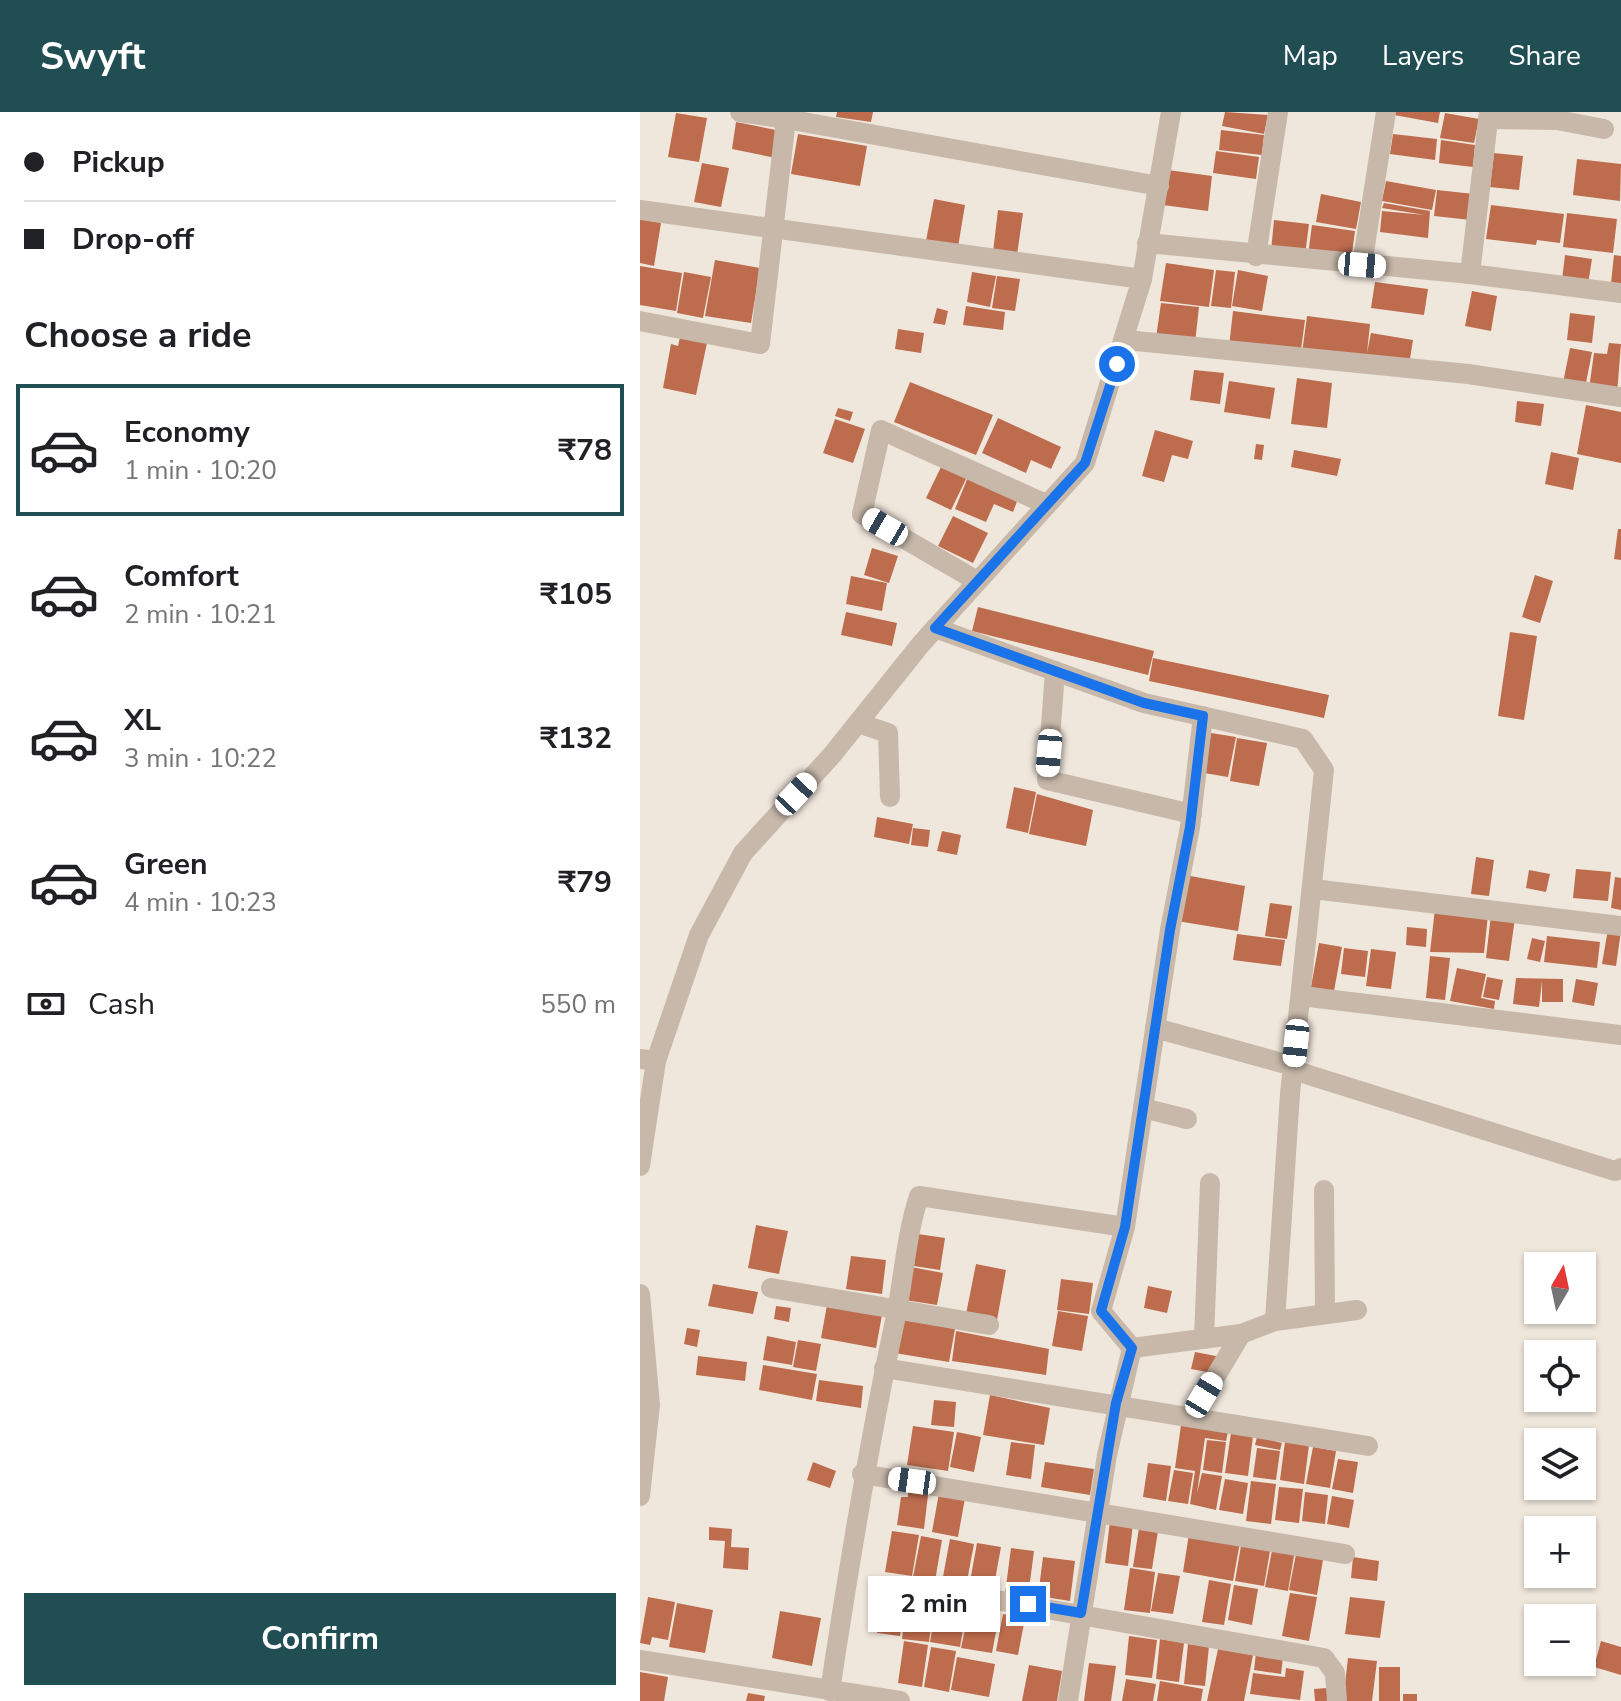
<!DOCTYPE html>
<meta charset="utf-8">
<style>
body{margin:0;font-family:"Nunito Sans",sans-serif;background:#f6f6f6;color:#202124;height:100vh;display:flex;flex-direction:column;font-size:30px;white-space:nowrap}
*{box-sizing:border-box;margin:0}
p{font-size:26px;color:#757577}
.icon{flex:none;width:44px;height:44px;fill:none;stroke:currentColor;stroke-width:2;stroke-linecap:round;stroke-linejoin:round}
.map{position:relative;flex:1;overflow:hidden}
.panel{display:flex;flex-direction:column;background:#fff;width:640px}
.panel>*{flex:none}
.top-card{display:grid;align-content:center;height:176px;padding:0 24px;background:#fff}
.needle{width:52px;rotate:9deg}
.fabs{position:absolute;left:884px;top:1140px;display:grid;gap:16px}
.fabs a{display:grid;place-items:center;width:72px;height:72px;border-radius:0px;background:#fff;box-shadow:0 2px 6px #0004;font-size:40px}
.end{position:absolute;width:36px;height:36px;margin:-18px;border:10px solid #1a73e8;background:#fff;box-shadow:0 0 0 4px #fff}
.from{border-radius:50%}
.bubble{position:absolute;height:56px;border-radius:0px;background:#fff;box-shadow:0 2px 6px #0004;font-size:26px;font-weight:700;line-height:56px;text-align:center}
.car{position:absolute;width:24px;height:48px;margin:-24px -12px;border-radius:10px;box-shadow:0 0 6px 2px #0007;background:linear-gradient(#fff 24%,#345 0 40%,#fff 0 76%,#345 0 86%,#fff 0)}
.top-card b{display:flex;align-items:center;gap:28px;height:76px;font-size:30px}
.top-card b+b{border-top:2px solid #e0e0e0}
.top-card i{width:20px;height:20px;background:#202124}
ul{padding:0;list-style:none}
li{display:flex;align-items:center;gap:24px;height:132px;margin:0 16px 12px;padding:0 8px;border:4px solid transparent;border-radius:0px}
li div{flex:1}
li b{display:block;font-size:30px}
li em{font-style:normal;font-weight:700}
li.on{border-color:#214e53}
li>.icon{width:72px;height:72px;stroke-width:1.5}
h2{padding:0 24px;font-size:36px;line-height:96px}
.pay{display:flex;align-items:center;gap:20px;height:88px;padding:0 24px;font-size:30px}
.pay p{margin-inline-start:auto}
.action{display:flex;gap:16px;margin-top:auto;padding:16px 24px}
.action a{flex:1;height:92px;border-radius:0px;background:#214e53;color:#fff;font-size:32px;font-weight:700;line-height:92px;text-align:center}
header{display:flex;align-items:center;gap:48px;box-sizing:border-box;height:112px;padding:0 40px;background:#214e53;color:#fff}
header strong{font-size:38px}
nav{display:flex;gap:44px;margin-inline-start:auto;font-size:28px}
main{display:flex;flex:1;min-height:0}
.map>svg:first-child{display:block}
.building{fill:#bd6c4d}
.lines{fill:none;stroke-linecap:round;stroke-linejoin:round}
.minor{stroke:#c7b8a9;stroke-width:20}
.route{stroke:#1a73e8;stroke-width:10}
</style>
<header>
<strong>Swyft</strong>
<nav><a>Map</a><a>Layers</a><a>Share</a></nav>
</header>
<main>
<section class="panel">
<div class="top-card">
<b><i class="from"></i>Pickup</b>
<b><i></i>Drop-off</b>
</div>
<h2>Choose a ride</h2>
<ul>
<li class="on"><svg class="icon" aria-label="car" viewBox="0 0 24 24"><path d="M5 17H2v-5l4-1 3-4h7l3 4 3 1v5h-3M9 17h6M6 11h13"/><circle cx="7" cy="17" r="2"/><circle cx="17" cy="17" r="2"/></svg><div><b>Economy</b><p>1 min · 10:20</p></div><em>₹78</em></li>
<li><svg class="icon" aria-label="car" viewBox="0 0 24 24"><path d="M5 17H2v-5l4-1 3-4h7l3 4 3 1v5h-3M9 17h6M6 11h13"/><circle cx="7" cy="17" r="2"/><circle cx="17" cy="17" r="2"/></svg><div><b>Comfort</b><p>2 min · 10:21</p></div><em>₹105</em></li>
<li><svg class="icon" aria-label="car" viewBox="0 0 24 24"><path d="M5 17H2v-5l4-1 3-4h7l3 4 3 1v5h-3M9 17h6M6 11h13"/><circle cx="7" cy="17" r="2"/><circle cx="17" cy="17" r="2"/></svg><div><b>XL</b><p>3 min · 10:22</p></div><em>₹132</em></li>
<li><svg class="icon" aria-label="car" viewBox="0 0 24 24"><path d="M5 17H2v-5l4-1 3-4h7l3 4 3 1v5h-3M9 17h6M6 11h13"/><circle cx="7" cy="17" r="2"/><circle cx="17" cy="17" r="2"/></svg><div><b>Green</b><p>4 min · 10:23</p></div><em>₹79</em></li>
</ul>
<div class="pay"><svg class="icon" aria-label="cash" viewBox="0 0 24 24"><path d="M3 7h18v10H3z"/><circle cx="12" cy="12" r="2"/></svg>Cash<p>550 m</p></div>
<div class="action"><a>Confirm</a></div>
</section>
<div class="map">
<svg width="981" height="1589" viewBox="0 0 981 1589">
<rect width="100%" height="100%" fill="#f0e7dc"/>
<!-- building -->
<g class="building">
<polygon points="197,0 233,0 231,10 196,5"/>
<polygon points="585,0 628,3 624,22 582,14"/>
<polygon points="755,0 800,0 798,11 754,3"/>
<polygon points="36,1 67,6 59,50 28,45"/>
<polygon points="805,1 839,7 834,31 800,26"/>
<polygon points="96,10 141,19 136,46 92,37"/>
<polygon points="581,18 624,23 622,43 579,38"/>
<polygon points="158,22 227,34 220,74 151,62"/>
<polygon points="753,22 797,27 795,48 750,42"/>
<polygon points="801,28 835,33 833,55 799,51"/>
<polygon points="576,39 619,45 616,67 573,61"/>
<polygon points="854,41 883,44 879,78 850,75"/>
<polygon points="937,47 981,52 980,89 933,83"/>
<polygon points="62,51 89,56 81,95 54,90"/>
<polygon points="528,58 572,64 568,99 523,93"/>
<polygon points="746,69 796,78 792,98 742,89"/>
<polygon points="797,78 834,82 831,108 794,104"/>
<polygon points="681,82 721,90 716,117 676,110"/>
<polygon points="294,87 325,93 318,135 286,129"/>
<polygon points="744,91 790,99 788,126 740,120 742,99 785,103 742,96"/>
<polygon points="851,93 924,102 920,131 897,128 896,133 846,127"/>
<polygon points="358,98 383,101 377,143 353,140"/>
<polygon points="927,101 977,107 973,141 923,135"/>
<polygon points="0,107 21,111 14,154 0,151"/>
<polygon points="634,108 669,112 665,143 631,139"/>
<polygon points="672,113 715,119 711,149 668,143"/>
<polygon points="925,143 952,147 948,172 922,168"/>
<polygon points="974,143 981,144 981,172 971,171"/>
<polygon points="75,148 120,156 111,211 65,204"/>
<polygon points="526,151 574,158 569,195 520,189"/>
<polygon points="0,154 42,161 36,199 0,193"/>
<polygon points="576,158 595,160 591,196 571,194"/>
<polygon points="598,158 628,164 622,199 592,194"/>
<polygon points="44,160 71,165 63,206 37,201"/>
<polygon points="332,160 356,164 350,195 327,190"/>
<polygon points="357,164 380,167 375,199 352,196"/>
<polygon points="735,170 788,177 784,203 731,196"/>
<polygon points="832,179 857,184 851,219 825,214"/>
<polygon points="521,191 559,195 555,231 516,226"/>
<polygon points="326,194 365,200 363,218 323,213"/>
<polygon points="297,196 308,199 305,213 293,211"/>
<polygon points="593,199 665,208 660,245 589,235"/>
<polygon points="930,201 955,204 952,231 927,228"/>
<polygon points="667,204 730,212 727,241 731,221 773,228 769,253 662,241"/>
<polygon points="258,217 284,221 281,241 255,237"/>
<polygon points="41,221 68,226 56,283 23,276 31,232 38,234"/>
<polygon points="969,231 981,232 977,282 949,277 954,241 967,242"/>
<polygon points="930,236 952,240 945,276 923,271"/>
<polygon points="554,258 584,261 580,292 550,288"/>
<polygon points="657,266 692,271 687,316 651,312"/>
<polygon points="589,269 635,276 630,307 584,300"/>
<polygon points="270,270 353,303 336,343 254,310"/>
<polygon points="877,289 904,292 901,314 875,310"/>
<polygon points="946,293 981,300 981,351 937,342"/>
<polygon points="198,296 213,300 210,309 195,304"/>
<polygon points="358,306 421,335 411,357 391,348 386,361 342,341"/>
<polygon points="195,307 225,317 213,351 183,341"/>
<polygon points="515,318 553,329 548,347 532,343 524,370 502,364"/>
<polygon points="616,332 624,333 622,348 614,347"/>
<polygon points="654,338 701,347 697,364 651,355"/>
<polygon points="911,340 939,346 933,378 905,372"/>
<polygon points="302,353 327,365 311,398 286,386"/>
<polygon points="328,365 378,387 373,400 354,392 346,410 315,397"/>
<polygon points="313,404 348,421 333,451 298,434"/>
<polygon points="978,417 981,417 981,448 974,447"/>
<polygon points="232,436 258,444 249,471 224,463"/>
<polygon points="895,463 913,469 900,511 882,505"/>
<polygon points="211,464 247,471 242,499 206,492"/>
<polygon points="338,495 514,539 508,563 332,519"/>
<polygon points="206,500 257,511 252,534 201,523"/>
<polygon points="870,520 897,524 884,608 858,604"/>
<polygon points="513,546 689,583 684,606 509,569"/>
<polygon points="571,621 596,625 588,665 564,661"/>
<polygon points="597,626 627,631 619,674 590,669"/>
<polygon points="374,675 396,680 388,721 366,716"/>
<polygon points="397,682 453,698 446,734 389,722"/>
<polygon points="237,705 273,712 269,732 234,725"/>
<polygon points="273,716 290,718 288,735 271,733"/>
<polygon points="302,719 321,723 317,743 297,739"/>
<polygon points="836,745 854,748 849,784 831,782"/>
<polygon points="936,757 971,760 968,789 933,786"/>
<polygon points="889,758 910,762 906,780 886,776"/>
<polygon points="545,763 605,774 598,819 537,809"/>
<polygon points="975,765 981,766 981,798 971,796"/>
<polygon points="630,791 652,794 647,827 625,824"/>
<polygon points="795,797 848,803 844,841 790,840"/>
<polygon points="851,803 875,806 869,849 846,846"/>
<polygon points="767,815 787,817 786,835 766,833"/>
<polygon points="968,817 981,819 976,854 962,852"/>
<polygon points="597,822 645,828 641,854 593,848"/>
<polygon points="907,824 960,830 957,856 904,850"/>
<polygon points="892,826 905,829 900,850 887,847"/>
<polygon points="679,831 702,835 694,879 671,875"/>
<polygon points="704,836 728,839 725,865 701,862"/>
<polygon points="731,837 756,840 751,877 726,874"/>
<polygon points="790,844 810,846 805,888 786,886"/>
<polygon points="817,856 846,862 841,886 855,889 854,897 810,889"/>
<polygon points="847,865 863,868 859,888 843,885"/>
<polygon points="876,866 923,867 923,890 902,890 902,869 899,895 873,892"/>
<polygon points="936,867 958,871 954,894 932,890"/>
<polygon points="116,1113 148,1119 139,1162 108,1156"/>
<polygon points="278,1122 305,1126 300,1158 274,1154"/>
<polygon points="211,1144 246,1148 242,1182 206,1177"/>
<polygon points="336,1152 366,1158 357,1208 326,1202"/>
<polygon points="271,1155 303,1161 297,1193 265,1188"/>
<polygon points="421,1167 453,1171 449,1202 417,1198"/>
<polygon points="73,1172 118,1180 113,1202 68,1194"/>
<polygon points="508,1174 532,1179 527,1201 504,1196"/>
<polygon points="187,1193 242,1203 236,1236 181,1226"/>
<polygon points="136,1194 151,1196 149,1210 134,1207"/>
<polygon points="418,1199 448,1204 442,1239 412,1234"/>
<polygon points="261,1207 315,1217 309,1250 255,1241"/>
<polygon points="47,1216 60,1218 57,1235 44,1232"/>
<polygon points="316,1219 409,1237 406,1263 312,1249"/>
<polygon points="127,1224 156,1230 152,1253 123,1248"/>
<polygon points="158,1228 181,1232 176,1259 153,1255"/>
<polygon points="555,1240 576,1244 573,1261 551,1257"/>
<polygon points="58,1244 107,1250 105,1269 56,1263"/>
<polygon points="123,1253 177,1262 172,1288 119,1278"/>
<polygon points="179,1268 223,1274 221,1296 176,1289"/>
<polygon points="350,1283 410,1296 404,1333 343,1323"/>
<polygon points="294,1288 316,1290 314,1315 291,1313"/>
<polygon points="541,1313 588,1320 586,1329 565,1326 557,1381 562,1361 582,1364 576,1398 550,1392 555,1359 535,1356"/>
<polygon points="273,1314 314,1320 308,1359 267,1353"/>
<polygon points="317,1320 341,1325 334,1360 310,1355"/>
<polygon points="591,1321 613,1324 608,1364 585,1361"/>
<polygon points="617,1325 642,1331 640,1338 615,1333"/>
<polygon points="567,1328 586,1330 582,1361 563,1358"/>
<polygon points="371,1330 395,1333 391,1367 366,1363"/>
<polygon points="645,1330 669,1333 664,1372 640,1368"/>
<polygon points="673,1335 696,1339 690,1376 666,1372"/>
<polygon points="617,1336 640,1339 636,1368 613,1365"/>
<polygon points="698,1347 718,1350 713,1381 692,1377"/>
<polygon points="173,1350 196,1359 190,1376 167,1368"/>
<polygon points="405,1350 454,1357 450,1383 401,1375"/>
<polygon points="508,1351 531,1354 526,1389 503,1385"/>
<polygon points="534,1358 553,1361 548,1392 528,1389"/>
<polygon points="585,1367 608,1371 603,1402 579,1398"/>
<polygon points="611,1369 636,1372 631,1412 606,1409"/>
<polygon points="639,1375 663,1377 659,1411 635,1408"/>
<polygon points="268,1380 288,1383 284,1417 257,1413 261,1385 268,1385"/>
<polygon points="665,1380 688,1383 685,1412 662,1409"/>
<polygon points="299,1381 325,1386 318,1425 292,1420"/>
<polygon points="692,1384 714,1388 709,1416 687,1412"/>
<polygon points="470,1409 493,1412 488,1454 465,1451"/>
<polygon points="69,1415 92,1417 91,1435 109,1436 108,1458 83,1456 85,1429 69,1428"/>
<polygon points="499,1416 518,1419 512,1457 493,1455"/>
<polygon points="252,1419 279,1423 272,1464 245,1460"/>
<polygon points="549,1422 600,1430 593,1469 543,1460"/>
<polygon points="281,1424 302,1428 295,1469 273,1465"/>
<polygon points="310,1427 334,1432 326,1474 302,1470"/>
<polygon points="602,1428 631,1433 624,1474 595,1469"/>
<polygon points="337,1431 361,1435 353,1479 329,1475"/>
<polygon points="633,1433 655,1438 648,1479 625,1475"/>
<polygon points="371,1436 394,1439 388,1485 365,1482"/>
<polygon points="657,1437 684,1442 677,1483 649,1478"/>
<polygon points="403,1445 435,1449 430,1489 398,1484"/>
<polygon points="713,1445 739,1449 737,1469 711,1466"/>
<polygon points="490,1456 515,1460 510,1501 484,1498"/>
<polygon points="518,1461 540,1464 533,1502 511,1499"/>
<polygon points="569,1468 591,1472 584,1513 562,1510"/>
<polygon points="594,1473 618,1477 612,1513 588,1508"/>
<polygon points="650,1481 677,1485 669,1529 642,1524"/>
<polygon points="243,1482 266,1485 260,1524 237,1521"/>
<polygon points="8,1485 35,1490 28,1528 12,1525 10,1533 0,1531"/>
<polygon points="710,1485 745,1489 740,1526 705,1522"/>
<polygon points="267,1488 294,1492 289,1530 262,1527"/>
<polygon points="297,1490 327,1495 320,1535 290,1530"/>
<polygon points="37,1491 73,1498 65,1541 29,1535"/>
<polygon points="329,1498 359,1504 352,1541 321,1536"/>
<polygon points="140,1499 181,1506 172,1554 132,1546"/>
<polygon points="363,1502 385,1506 378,1543 356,1539"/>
<polygon points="489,1524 517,1528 512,1566 485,1563"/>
<polygon points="520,1527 544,1531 539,1570 516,1567"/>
<polygon points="264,1529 288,1533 282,1575 258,1571"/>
<polygon points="961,1529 981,1535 981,1563 954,1555"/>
<polygon points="548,1532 569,1534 565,1574 544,1572"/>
<polygon points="291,1535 316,1539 309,1580 284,1575"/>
<polygon points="578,1537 613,1543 604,1589 567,1589"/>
<polygon points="616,1541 643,1545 641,1562 614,1558"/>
<polygon points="317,1545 355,1552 349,1585 311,1578"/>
<polygon points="708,1546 737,1549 732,1589 703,1589"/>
<polygon points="449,1551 476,1554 471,1589 444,1589"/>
<polygon points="389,1553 422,1559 417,1589 382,1589"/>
<rect x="739" y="1555" width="21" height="34"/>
<polygon points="646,1556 664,1559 660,1588 610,1582 613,1561 645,1565"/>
<polygon points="0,1560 28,1565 24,1589 0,1589"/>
<polygon points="486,1567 516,1572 513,1589 482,1589"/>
<polygon points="520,1569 563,1577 561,1589 517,1589"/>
<polygon points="687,1576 688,1589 675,1589 674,1577"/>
<polygon points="108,1581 125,1584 124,1589 106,1589"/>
<rect x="763" y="1582" width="14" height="7"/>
</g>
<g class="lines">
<!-- minor -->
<g class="minor">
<polyline points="100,0 146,7 147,0"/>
<polyline points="848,7 917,8 964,17"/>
<polyline points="0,98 502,167"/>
<polyline points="507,131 830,162 981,181"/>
<polyline points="616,144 638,0"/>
<polyline points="722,153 746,0"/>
<polyline points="830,162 849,0"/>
<polyline points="0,209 120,232 146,7 519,74"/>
<polyline points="486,228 828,262 981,285"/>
<polyline points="337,469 222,402 241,318 406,392"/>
<polyline points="295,516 504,591 663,627 684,658 650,982 635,1209 601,1222 492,1236 467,1343 428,1589"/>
<polyline points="415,559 407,668 552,702"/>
<polyline points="218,611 248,621 250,685"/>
<polyline points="673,777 981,814"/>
<polyline points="661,884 981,923"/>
<polyline points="515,916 653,954"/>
<polyline points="0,947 16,949 0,1054"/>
<polyline points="16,949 59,823 103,741 192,643 281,532 445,351 502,167 531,0"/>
<polyline points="653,958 975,1059 981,1056"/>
<polyline points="503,996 547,1007"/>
<polyline points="684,1078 685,1202"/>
<polyline points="485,1115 461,1199 492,1236"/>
<polyline points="131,1176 349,1213"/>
<polyline points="0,1182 10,1293 0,1384"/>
<polyline points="635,1209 717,1198"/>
<polyline points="564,1227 570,1071"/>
<polyline points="244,1256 728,1334"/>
<polyline points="552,1304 601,1222"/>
<polyline points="222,1362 705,1442"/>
<polyline points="282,1475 684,1546 695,1561 697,1589"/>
<polyline points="0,1548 260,1589"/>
<path d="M190 1579C209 1453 229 1329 256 1204 264 1164 266 1124 279 1084L485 1115 530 818 550 715 563 604"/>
</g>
</g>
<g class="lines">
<!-- route -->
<polyline class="route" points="388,1492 441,1501 476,1291 492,1236 461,1199 485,1115 530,818 550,715 563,604 504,591 295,516 445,351 477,252"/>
</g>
</svg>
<div class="fabs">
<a><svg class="needle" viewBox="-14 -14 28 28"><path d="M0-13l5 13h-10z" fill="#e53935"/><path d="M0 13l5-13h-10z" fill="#757577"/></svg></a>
<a><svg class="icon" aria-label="locate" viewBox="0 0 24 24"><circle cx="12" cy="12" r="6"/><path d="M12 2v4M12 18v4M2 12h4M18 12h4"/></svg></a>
<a><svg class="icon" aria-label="layers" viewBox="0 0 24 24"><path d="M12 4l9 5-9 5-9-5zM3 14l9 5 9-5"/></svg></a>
<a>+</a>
<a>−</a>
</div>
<i class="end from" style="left:477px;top:252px"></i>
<i class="end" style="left:388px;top:1492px"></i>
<div class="bubble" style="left:228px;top:1464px;width:132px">2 min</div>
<i class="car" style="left:722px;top:153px;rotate:95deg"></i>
<i class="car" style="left:245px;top:415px;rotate:300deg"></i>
<i class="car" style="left:409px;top:641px;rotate:185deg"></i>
<i class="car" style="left:156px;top:682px;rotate:43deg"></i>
<i class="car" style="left:656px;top:931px;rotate:186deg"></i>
<i class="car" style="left:564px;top:1283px;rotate:31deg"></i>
<i class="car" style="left:272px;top:1369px;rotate:278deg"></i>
</div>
</main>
